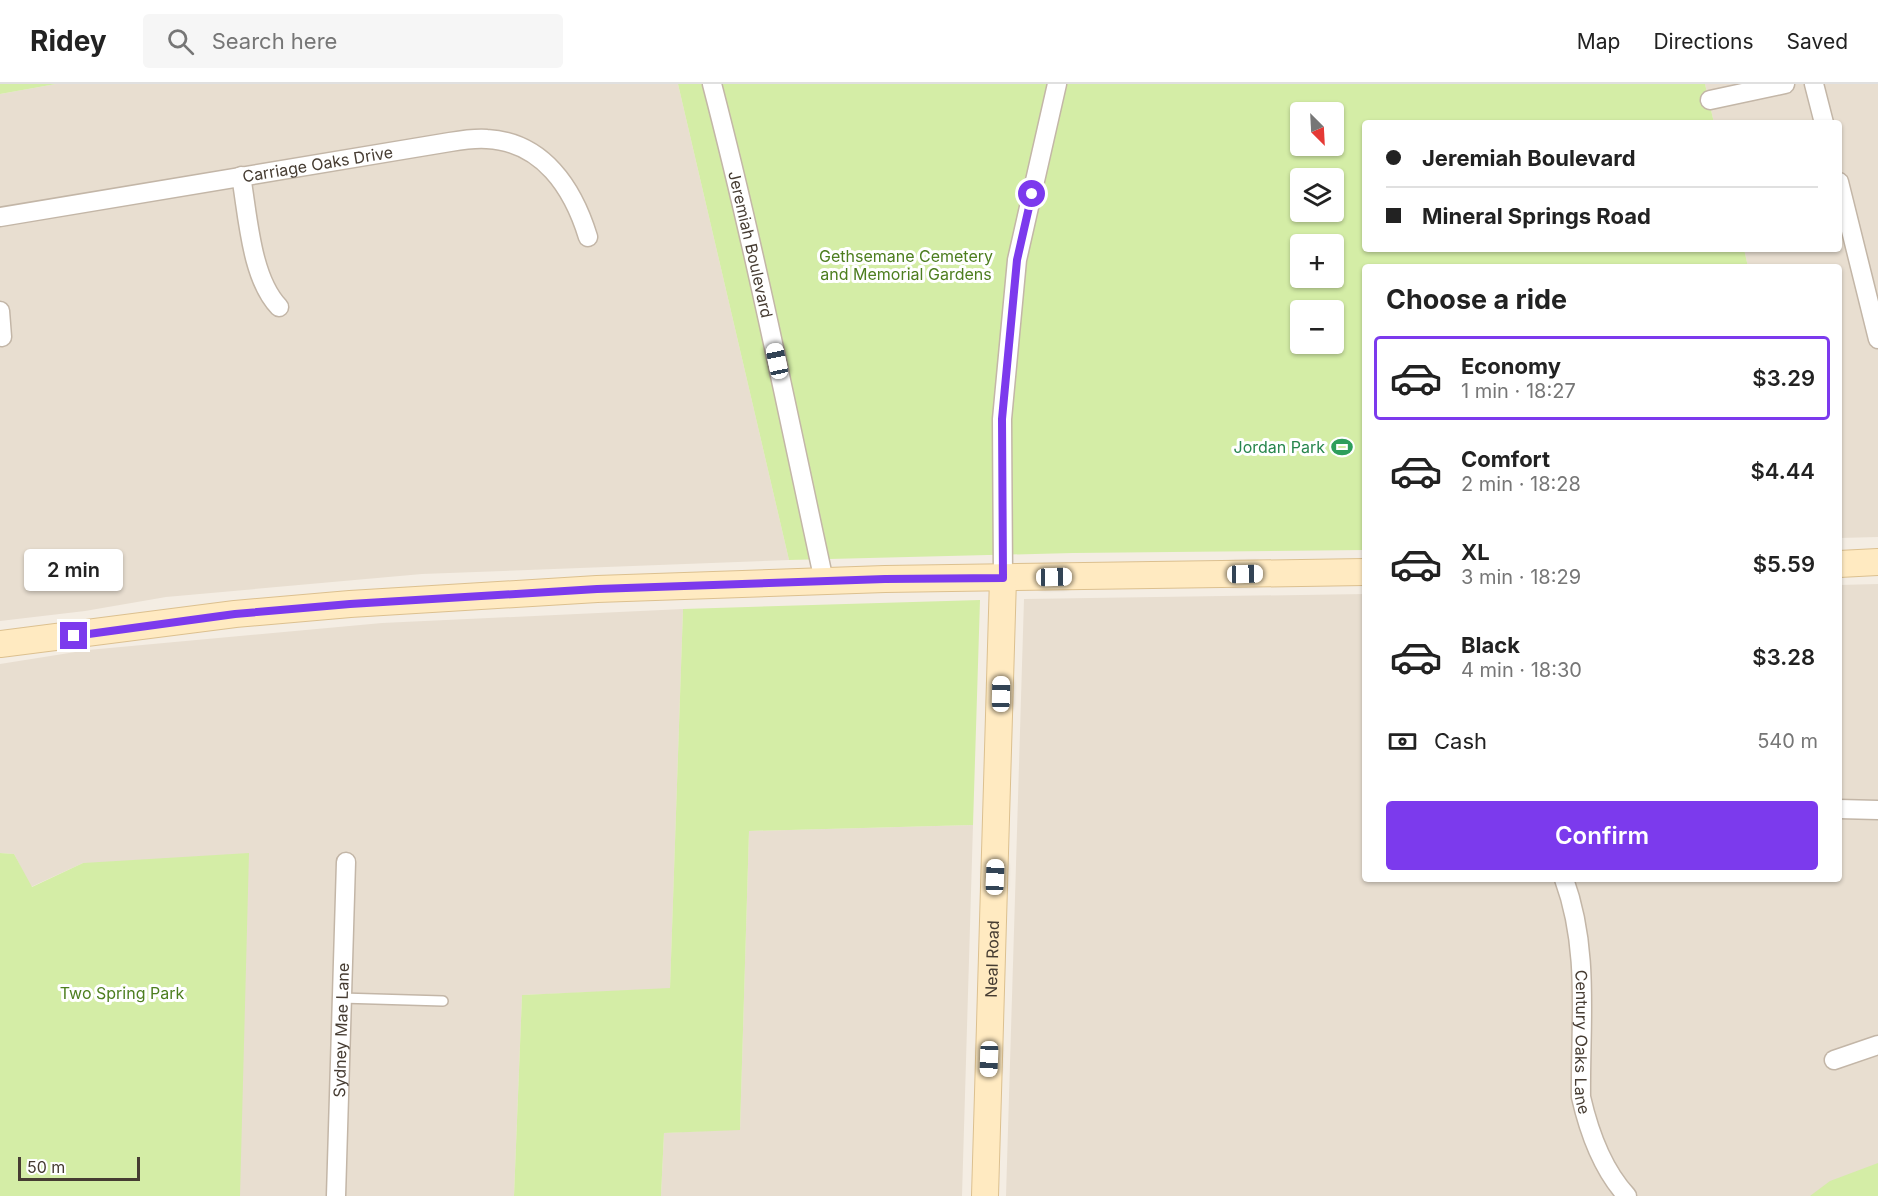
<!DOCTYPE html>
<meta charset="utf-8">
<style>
body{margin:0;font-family:Inter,sans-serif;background:#f6f6f6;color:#222;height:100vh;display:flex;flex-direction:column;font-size:22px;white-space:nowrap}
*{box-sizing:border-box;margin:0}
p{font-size:20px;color:#767676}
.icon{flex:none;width:33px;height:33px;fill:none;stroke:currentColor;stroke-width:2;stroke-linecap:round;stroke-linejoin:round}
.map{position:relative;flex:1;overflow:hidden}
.details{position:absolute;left:1362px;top:180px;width:480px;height:618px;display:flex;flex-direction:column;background:#fff;border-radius:6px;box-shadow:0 2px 4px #0004}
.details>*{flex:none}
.top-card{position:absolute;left:1362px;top:36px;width:480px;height:132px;border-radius:6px;box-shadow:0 2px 4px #0004;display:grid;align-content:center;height:132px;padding:0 24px;background:#fff}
.needle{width:39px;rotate:156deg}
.controls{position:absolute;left:1290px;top:18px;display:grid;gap:12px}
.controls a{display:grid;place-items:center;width:54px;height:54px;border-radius:6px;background:#fff;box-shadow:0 2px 4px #0004;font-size:30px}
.scale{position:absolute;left:18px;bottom:15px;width:122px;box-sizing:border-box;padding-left:6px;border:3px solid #463c32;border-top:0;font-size:16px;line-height:21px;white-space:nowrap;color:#463c32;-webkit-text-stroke:4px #fff;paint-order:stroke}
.end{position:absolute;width:27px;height:27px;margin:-14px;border:8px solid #7c3aed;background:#fff;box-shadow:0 0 0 3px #fff}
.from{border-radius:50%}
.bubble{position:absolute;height:42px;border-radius:6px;background:#fff;box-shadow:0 2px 4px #0004;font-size:20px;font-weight:600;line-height:42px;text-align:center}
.car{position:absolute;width:18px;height:36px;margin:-18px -9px;border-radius:8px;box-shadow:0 0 4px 2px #0007;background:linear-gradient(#fff 24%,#345 0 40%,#fff 0 76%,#345 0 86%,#fff 0)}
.top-card b{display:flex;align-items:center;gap:21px;height:57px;font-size:22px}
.top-card b+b{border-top:2px solid #e0e0e0}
.top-card i{width:15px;height:15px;background:#222}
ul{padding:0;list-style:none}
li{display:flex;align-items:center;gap:18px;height:84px;margin:0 12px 9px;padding:0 12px;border:3px solid transparent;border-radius:6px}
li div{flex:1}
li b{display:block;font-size:22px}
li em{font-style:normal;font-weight:600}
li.active{border-color:#7c3aed}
li>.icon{width:54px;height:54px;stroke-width:1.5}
h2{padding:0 24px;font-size:27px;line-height:72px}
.pay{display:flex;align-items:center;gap:15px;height:66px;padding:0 24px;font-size:22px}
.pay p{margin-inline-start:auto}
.primary-button{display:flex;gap:12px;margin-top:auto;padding:12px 24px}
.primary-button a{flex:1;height:69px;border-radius:6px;background:#7c3aed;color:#fff;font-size:24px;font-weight:600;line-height:69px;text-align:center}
header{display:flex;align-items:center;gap:36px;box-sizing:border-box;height:84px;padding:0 30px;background:#fff;border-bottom:2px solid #e0e0e0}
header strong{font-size:28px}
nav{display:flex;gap:33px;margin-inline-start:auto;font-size:21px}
.search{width:420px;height:54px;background:#f6f6f6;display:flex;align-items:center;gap:15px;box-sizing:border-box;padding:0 21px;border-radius:6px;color:#767676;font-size:22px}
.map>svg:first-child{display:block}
.residential{fill:#e8ded0}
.green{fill:#d4eda6;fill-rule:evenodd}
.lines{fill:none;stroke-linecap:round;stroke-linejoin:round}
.lane-casing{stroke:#c3b6a7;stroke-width:12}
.street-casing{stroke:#c3b6a7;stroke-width:21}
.secondary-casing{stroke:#dcc08f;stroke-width:28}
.lane{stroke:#fff;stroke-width:9}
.street{stroke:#fff;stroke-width:18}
.secondary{stroke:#ffeac1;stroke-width:26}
.route{stroke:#7c3aed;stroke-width:8}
.labels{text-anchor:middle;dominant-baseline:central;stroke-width:6;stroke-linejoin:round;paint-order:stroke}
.street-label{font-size:16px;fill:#463c32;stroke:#fff}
.park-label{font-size:16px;fill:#4d7e1f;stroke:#fff}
.leisure-label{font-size:16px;fill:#27864d;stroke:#fff;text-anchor:end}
</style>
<header>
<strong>Ridey</strong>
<div class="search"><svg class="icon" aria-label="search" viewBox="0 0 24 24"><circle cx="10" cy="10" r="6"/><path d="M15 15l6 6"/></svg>Search here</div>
<nav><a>Map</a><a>Directions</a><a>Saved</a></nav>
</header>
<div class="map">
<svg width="1878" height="1112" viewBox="0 0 1878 1112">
<rect width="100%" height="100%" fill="#f4ede3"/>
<!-- residential -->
<g class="residential">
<polygon points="56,0 678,0 789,476 422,490 166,513 85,527 0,537 0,10"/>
<polygon points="1705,0 1878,0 1878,453 1839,454 1839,183 1748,183 1744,165 1839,165 1839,39 1714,39"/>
<polygon points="1878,500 1878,1112 1006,1112 1024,515 1365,510 1365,795 1839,795 1839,501"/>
<polygon points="683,525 670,905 522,911 514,1112 223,1112 83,779 31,803 14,770 0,769 0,580 88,566 382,539"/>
<polygon points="973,741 962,1112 661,1112 664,1049 740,1045 749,747"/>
</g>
<!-- green -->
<g class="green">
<polygon points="0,0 56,0 0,10"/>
<path d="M678 0H1705L1714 39H1365V165H1744L1748 183H1365V466L1073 469 789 476ZM1300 28H1334V62H1300ZM1300 94H1334V128H1300ZM1300 160H1334V194H1300ZM1300 226H1334V260H1300Z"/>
<polygon points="980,516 973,741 749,747 740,1046 664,1049 661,1112 514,1112 522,911 670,904 683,525"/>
<polygon points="0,769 14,770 32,803 83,779 249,769 240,1112 0,1112"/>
<polygon points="1878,1079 1878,1112 1810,1112 1830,1097"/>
</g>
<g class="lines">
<defs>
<polyline id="lane" points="341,914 443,917"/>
<g id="street">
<path id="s1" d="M712 0C755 165 788 331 824 497"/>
<polyline points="1814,0 1824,39"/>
<polyline points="1710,16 1785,0"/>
<path d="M241 92C248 132 251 194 279 223"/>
<polyline points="1839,98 1878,255"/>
<path id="s2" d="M0 133 450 58C462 56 475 54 487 55 543 58 573 104 588 153"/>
<polyline points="0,227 2,253"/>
<polyline points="1003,494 1002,335 1017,176 1057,0"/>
<polyline points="1839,725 1878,726"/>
<path id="s3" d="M1564 795C1590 866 1580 939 1581 1013 1589 1048 1602 1085 1627 1112"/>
<polyline points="1834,976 1878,961"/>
<path id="s4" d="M336 1112 346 778"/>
</g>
<g id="secondary">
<polyline points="1839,480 1878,478"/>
<polyline points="0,560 235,530 350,520 597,505 885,495 1365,488"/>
<path id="s5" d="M985 1112 1003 494"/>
</g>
</defs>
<!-- lane casing -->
<use href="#lane" class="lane-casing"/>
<!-- street casing -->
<use href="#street" class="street-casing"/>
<!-- secondary casing -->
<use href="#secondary" class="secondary-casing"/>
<!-- lane -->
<use href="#lane" class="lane"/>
<!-- street -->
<use href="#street" class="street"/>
<!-- secondary -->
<use href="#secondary" class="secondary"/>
</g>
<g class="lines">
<!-- route -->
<polyline class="route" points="74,552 235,530 350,520 597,505 885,495 1003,494 1002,335 1017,176 1032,110"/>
</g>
<!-- icons -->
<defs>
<symbol id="stadium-bare" viewBox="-9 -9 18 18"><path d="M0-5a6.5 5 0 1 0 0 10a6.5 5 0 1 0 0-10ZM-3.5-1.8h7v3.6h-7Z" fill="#2e9e5b" stroke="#fff" stroke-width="2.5" paint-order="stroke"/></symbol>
</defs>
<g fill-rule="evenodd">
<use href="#stadium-bare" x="1327" y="348" width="30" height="30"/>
</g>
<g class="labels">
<!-- street labels -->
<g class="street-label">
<text stroke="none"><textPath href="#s2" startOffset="322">Carriage Oaks Drive</textPath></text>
<text stroke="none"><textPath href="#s1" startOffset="165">Jeremiah Boulevard</textPath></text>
<text stroke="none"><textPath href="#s5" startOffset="237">Neal Road</textPath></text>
<text stroke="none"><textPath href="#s4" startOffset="166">Sydney Mae Lane</textPath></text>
<text stroke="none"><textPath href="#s3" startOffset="165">Century Oaks Lane</textPath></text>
</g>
<!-- park labels -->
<g class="park-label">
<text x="906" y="172">Gethsemane Cemetery<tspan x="906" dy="18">and Memorial Gardens</tspan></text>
<text x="122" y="909">Two Spring Park</text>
</g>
<!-- leisure labels -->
<g class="leisure-label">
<text x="1325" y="363">Jordan Park</text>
</g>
</g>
</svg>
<div class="controls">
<a><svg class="needle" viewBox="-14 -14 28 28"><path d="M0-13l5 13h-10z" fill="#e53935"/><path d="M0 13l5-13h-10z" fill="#767676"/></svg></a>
<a><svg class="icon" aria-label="layers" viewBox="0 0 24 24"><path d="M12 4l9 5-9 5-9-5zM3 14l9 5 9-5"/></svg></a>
<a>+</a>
<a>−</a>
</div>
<div class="scale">50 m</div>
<i class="end from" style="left:1032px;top:110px"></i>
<i class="end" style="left:74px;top:552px"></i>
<div class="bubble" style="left:24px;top:465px;width:99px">2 min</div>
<i class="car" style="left:777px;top:277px;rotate:348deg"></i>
<i class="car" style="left:1245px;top:490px;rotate:89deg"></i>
<i class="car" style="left:1054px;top:493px;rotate:89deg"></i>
<i class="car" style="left:1001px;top:610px;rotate:1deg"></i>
<i class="car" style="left:995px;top:793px;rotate:2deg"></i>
<i class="car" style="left:989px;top:975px;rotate:182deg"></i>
<div class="top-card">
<b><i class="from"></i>Jeremiah Boulevard</b>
<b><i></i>Mineral Springs Road</b>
</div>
<section class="details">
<h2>Choose a ride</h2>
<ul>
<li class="active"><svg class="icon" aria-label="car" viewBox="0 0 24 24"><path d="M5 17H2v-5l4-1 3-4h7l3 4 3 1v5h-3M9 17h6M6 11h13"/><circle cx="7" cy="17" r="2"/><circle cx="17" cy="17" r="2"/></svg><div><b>Economy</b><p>1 min · 18:27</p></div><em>$3.29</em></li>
<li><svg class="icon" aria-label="car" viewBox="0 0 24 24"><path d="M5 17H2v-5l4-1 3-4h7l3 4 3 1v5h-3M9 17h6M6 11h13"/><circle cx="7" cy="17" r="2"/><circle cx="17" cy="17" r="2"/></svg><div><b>Comfort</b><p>2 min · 18:28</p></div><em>$4.44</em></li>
<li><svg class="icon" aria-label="car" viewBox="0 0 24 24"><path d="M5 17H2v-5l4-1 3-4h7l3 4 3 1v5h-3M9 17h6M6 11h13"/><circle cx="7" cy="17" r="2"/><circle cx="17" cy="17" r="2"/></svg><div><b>XL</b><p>3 min · 18:29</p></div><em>$5.59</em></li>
<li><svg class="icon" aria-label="car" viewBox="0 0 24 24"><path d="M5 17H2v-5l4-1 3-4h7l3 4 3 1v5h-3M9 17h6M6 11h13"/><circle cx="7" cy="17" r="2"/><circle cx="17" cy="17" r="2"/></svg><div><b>Black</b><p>4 min · 18:30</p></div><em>$3.28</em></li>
</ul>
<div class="pay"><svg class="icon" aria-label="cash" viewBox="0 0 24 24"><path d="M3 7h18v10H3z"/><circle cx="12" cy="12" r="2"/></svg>Cash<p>540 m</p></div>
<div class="primary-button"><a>Confirm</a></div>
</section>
</div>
